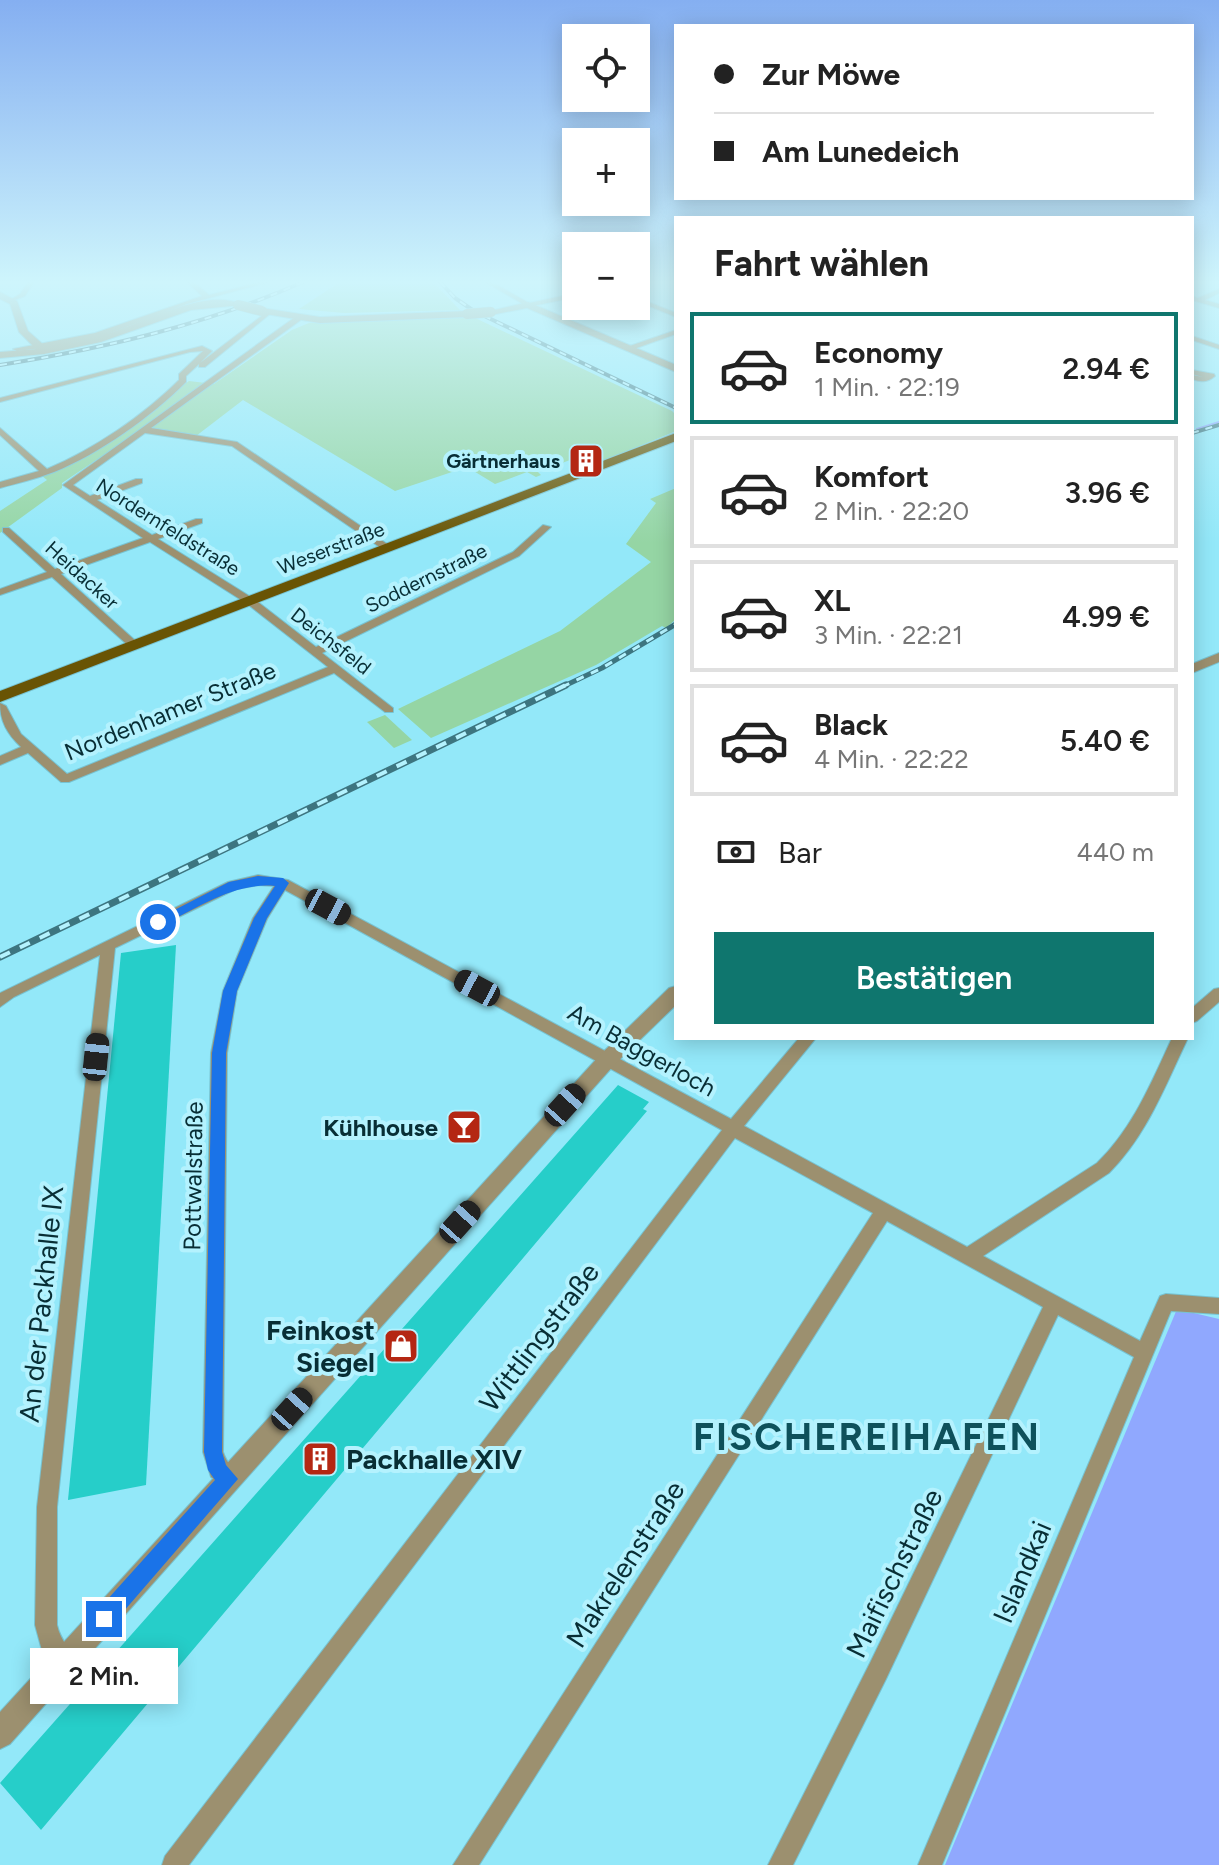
<!DOCTYPE html>
<html lang="de">
<meta charset="utf-8">
<style>
body{margin:0;font-family:Figtree,sans-serif;background:#f2f2f2;color:#222;height:100vh;display:flex;flex-direction:column;font-size:30px;white-space:nowrap}
*{box-sizing:border-box;margin:0}
p{font-size:26px;color:#767676}
.icon{flex:none;width:44px;height:44px;fill:none;stroke:currentColor;stroke-width:2;stroke-linecap:round;stroke-linejoin:round}
.map{position:relative;flex:1;overflow:hidden}
.sheet{position:absolute;left:674px;top:216px;width:520px;height:824px;display:flex;flex-direction:column;background:#fff;border-radius:0px;box-shadow:0 4px 20px #0003}
.sheet>*{flex:none}
.top-card{position:absolute;left:674px;top:24px;width:520px;height:176px;border-radius:0px;box-shadow:0 4px 20px #0003;display:grid;align-content:center;height:176px;padding:0 40px;background:#fff}
.fabs{position:absolute;left:562px;top:24px;display:grid;gap:16px}
.fabs a{display:grid;place-items:center;width:88px;height:88px;border-radius:0px;background:#fff;box-shadow:0 4px 20px #0003;font-size:40px}
.end{position:absolute;width:36px;height:36px;margin:-18px;border:10px solid #1a73e8;background:#fff;box-shadow:0 0 0 4px #fff}
.from{border-radius:50%}
.bubble{position:absolute;height:56px;border-radius:0px;background:#fff;box-shadow:0 4px 20px #0003;font-size:26px;font-weight:600;line-height:56px;text-align:center}
.car{position:absolute;width:24px;height:48px;margin:-24px -12px;border-radius:10px;box-shadow:0 0 6px 2px #0007;background:linear-gradient(#222 24%,#8ab4d8 0 40%,#222 0 76%,#8ab4d8 0 86%,#222 0)}
.top-card b{display:flex;align-items:center;gap:28px;height:76px;font-size:30px}
.top-card b+b{border-top:2px solid #e0e0e0}
.top-card i{width:20px;height:20px;background:#222}
ul{padding:0;list-style:none}
li{display:flex;align-items:center;gap:24px;height:112px;margin:0 16px 12px;padding:0 24px;border:4px solid #e0e0e0;border-radius:0px}
li div{flex:1}
li b{display:block;font-size:30px}
li em{font-style:normal;font-weight:600}
li.selected{border-color:#0f766e}
li>.icon{width:72px;height:72px;stroke-width:1.5}
h2{padding:0 40px;font-size:36px;line-height:96px}
.pay{display:flex;align-items:center;gap:20px;height:88px;padding:0 40px;font-size:30px}
.pay p{margin-inline-start:auto}
.button{display:flex;gap:16px;margin-top:auto;padding:16px 40px}
.button a{flex:1;height:92px;border-radius:0px;background:#0f766e;color:#fff;font-size:32px;font-weight:600;line-height:92px;text-align:center}
.map>svg:first-child{display:block}
.green{fill:#95d5a4}
.water{fill:#90a8fe}
.lines{fill:none;stroke-linecap:round;stroke-linejoin:round}
.stream{stroke:#90a8fe;stroke-width:2}
.building{fill:#26cec9}
.minor-casing{stroke:#77c3d2;stroke-width:2}
.tertiary-casing{stroke:#77c3d2;stroke-width:2}
.primary-casing{stroke:#77c3d2;stroke-width:2}
.minor{fill:#9c906f;fill-rule:evenodd}
.tertiary{fill:#9c906f;fill-rule:evenodd}
.primary{fill:#695404;fill-rule:evenodd}
.rail-far2-casing{stroke:#3d7580;stroke-width:4}
.rail-far1-casing{stroke:#3d7580;stroke-width:5}
.rail-casing{stroke:#3d7580;stroke-width:7}
.rail-far2{stroke:#b4f2fe;stroke-width:2;stroke-dasharray:7;stroke-linecap:butt}
.rail-far1{stroke:#b4f2fe;stroke-width:3;stroke-dasharray:8;stroke-linecap:butt}
.rail{stroke:#b4f2fe;stroke-width:4;stroke-dasharray:11;stroke-linecap:butt}
.tertiary-bridge-casing{stroke:#77c3d2;stroke-width:11;stroke-linecap:butt}
.tertiary-bridge{stroke:#9c906f;stroke-width:10}
.route{fill:#1a73e8}
.labels{text-anchor:middle;dominant-baseline:central;stroke-width:8;stroke-linejoin:round;paint-order:stroke}
.far-poi-label{font-size:20px;font-weight:bold;fill:#082e35;stroke:#b4f2fe;text-anchor:end}
.far-street-label{font-size:20px;fill:#082e35;stroke:#b4f2fe}
.street-label{font-size:24px;fill:#082e35;stroke:#b4f2fe}
.poi-label{font-size:24px;font-weight:bold;fill:#082e35;stroke:#b4f2fe;text-anchor:end}
.near-street-label{font-size:28px;fill:#082e35;stroke:#b4f2fe}
.near-poi-label{font-size:28px;font-weight:bold;fill:#082e35;stroke:#b4f2fe;text-anchor:end}
.near-district-label{font-size:38px;font-weight:bold;letter-spacing:2px;fill:#0e515b;stroke:#b4f2fe}
</style>
<div class="map">
<svg width="1219" height="1865" viewBox="0 0 1219 1865">
<rect width="100%" height="100%" fill="#93e8f9"/>
<!-- green -->
<g class="green">
<polygon points="340,282 433,282 460,310 344,313 299,309"/>
<polygon points="471,316 672,411 676,415 676,431 586,468 570,460 538,472 541,475 536,477 527,472 495,484 467,467 395,491 243,400 196,436 144,428 62,483 62,488 0,533 0,511 47,480 42,476 64,468 189,381 214,384 292,330 309,323"/>
<polygon points="676,488 676,619 666,628 662,626 596,665 431,738 398,709 560,631 651,562 626,544 656,503 650,499"/>
<polygon points="385,715 412,740 394,748 367,722"/>
</g>
<!-- water -->
<polygon class="water" points="1177,1309 1219,1319 1219,1865 945,1865"/>
<g class="lines">
<!-- stream -->
<polyline class="stream" points="1197,429 1219,422"/>
</g>
<!-- building -->
<g class="building">
<polygon points="176,945 146,1485 68,1500 121,953"/>
<polygon points="618,1085 649,1102 643,1109 647,1111 41,1830 0,1783"/>
</g>
<g class="lines">
<defs>
<g id="minor">
<polygon points="28,282 34,282 25,296 10,302 10,300 20,294"/>
<polygon points="187,282 194,282 209,295 260,282 269,282 187,304 100,337 58,346 17,351 13,349 95,333 202,296"/>
<polygon points="485,282 492,282 529,303 576,293 576,297 528,307"/>
<polygon points="1219,289 1219,293 1205,300 1219,304 1219,308 1192,300 1192,296 1198,298"/>
<polygon points="636,297 676,313 676,317 636,301"/>
<path d="M268 311 270 314 205 367H199V364L186 376V382C152 416 99 454 54 472 36 479 18 483 0 488V482L39 471 0 435V428L47 469C94 449 143 416 179 380V374L203 351 190 352 0 402V398L202 346 212 351 200 363Z"/>
<path d="M298 315 305 317 151 428 237 442 390 546V550H384L232 446 145 433 73 485 90 496 136 479H142V483L97 500 152 535 196 519H202V523L158 539 254 599 316 647 513 552 543 525 551 527 519 556 322 653 393 708V712H385L334 673 69 782H61L28 753 0 765V756L21 747C7 734 0 721 0 703L6 706 21 734 67 774 328 667 246 603 150 542 61 574 139 644V648H131L52 577 0 595V589L47 572 3 532V528H9L55 569 143 538 63 485Z"/>
<polygon points="676,330 676,334 631,350 624,348"/>
<polygon points="1192,336 1219,345 1219,349 1192,340"/>
<path d="M1192 370 1214 374 1215 376C1207 383 1201 382 1192 379V375L1203 377 1192 374Z"/>
<path d="M258 875 288 880 731 1119 799 1038H816L744 1126 967 1247 1097 1163C1133 1128 1151 1083 1172 1038H1188C1165 1086 1147 1135 1109 1173L983 1256 1140 1341 1160 1296 1166 1294 1219 1298V1314L1171 1311 942 1865H918L1134 1357 1058 1315 886 1679 793 1865H768L870 1663 1043 1307 887 1221 479 1865H453L873 1213 735 1138 189 1865H162L165 1856 722 1130 285 890 267 919 237 991 227 1053 223 1452C227 1465 234 1467 239 1479L236 1486 229 1489 211 1477 203 1452 211 1053 223 991 253 918 274 886 258 885 236 889 115 948 57 1507V1625C61 1642 70 1648 76 1663L73 1671 65 1674 57 1671 43 1654 35 1625 37 1507 100 955 14 997 0 1007V993L228 882Z"/>
<polygon points="1219,988 1219,1002 1197,1021 1192,1023 1192,1008 1214,989"/>
</g>
<g id="tertiary">
<path d="M0 292 17 301 28 331 46 347C66 344 86 340 106 334 142 324 207 286 242 305L191 310 101 342 44 354 0 358V352L36 349 19 332 10 304 0 299Z"/>
<polygon points="528,302 676,365 676,372 527,308 491,315 486,312"/>
<polygon points="262,308 320,317 467,311 472,314 467,317 320,323 259,313"/>
<polygon points="1219,653 1219,662 1192,673 1192,664"/>
<polygon points="676,986 676,1005 615,1064 10,1744 0,1749 0,1712 601,1054 669,988"/>
</g>
<polygon id="primary" points="676,433 676,441 0,702 0,691"/>
</defs>
<!-- minor casing -->
<use href="#minor" class="minor-casing"/>
<!-- tertiary casing -->
<use href="#tertiary" class="tertiary-casing"/>
<!-- primary casing -->
<use href="#primary" class="primary-casing"/>
<!-- minor -->
<use href="#minor" class="minor"/>
<!-- tertiary -->
<use href="#tertiary" class="tertiary"/>
<!-- primary -->
<use href="#primary" class="primary"/>
<defs>
<g id="rail-far2">
<polyline points="440,282 455,298 474,311 676,408"/>
<path d="M0 365C105 348 206 325 303 282"/>
<polyline points="1192,433 1219,425"/>
</g>
<polyline id="rail-far1" points="562,687 602,668 676,624"/>
<polyline id="rail" points="0,957 566,685"/>
</defs>
<!-- rail-far2 casing -->
<use href="#rail-far2" class="rail-far2-casing"/>
<!-- rail-far1 casing -->
<use href="#rail-far1" class="rail-far1-casing"/>
<!-- rail casing -->
<use href="#rail" class="rail-casing"/>
<!-- rail-far2 -->
<use href="#rail-far2" class="rail-far2"/>
<!-- rail-far1 -->
<use href="#rail-far1" class="rail-far1"/>
<!-- rail -->
<use href="#rail" class="rail"/>
<defs>
<g id="tertiary-bridge">
<polyline points="238,305 262,311"/>
<polyline points="467,314 491,312"/>
</g>
</defs>
<!-- tertiary-bridge casing -->
<use href="#tertiary-bridge" class="tertiary-bridge-casing"/>
<!-- tertiary-bridge -->
<use href="#tertiary-bridge" class="tertiary-bridge"/>
</g>
<!-- sky -->
<linearGradient id="sky" x2="0" y2="1"><stop stop-color="#85aff1"/><stop offset="0.52" stop-color="#cef5fc"/><stop offset="1" stop-color="#cef5fc" stop-opacity="0"/></linearGradient>
<rect width="1219" height="543" fill="url(#sky)"/>
<!-- route -->
<path class="route" d="M258 876 283 878 289 883 267 918 237 991 226 1053 222 1452 226 1465 238 1479 111 1626 104 1629 97 1626 94 1619 97 1611 215 1480 208 1470 204 1452 212 1053 223 991 254 918 275 886C234 882 198 908 162 925H153L151 922 229 882Z"/>
<!-- icons -->
<defs>
<symbol id="building-square" viewBox="-11 -11 22 22"><rect x="-9" y="-9" width="18" height="18" rx="4" fill="#b42713" stroke="#b4f2fe"/><path d="M-4-6H4V6H1V3H-1V6H-4ZM-2.5-4.3h1.7v1.8h-1.7ZM.8-4.3h1.7v1.8H.8ZM-2.5-1h1.7V.8h-1.7ZM.8-1h1.7V.8H.8Z" fill="#fff"/></symbol>
<symbol id="bar-square" viewBox="-11 -11 22 22"><rect x="-9" y="-9" width="18" height="18" rx="4" fill="#b42713" stroke="#b4f2fe"/><path d="M-6-5H6L.8 .8V4.5H3.5V6h-7V4.5H-.8V.8Z" fill="#fff"/></symbol>
<symbol id="shop-square" viewBox="-11 -11 22 22"><rect x="-9" y="-9" width="18" height="18" rx="4" fill="#b42713" stroke="#b4f2fe"/><path d="M-5-2.5h2.3a2.7 3.5 0 0 1 5.4 0H5L5.5 6h-11ZM-1.5-2.5h3a1.5 2.3 0 0 0-3 0Z" fill="#fff"/></symbol>
</defs>
<g fill-rule="evenodd">
<use href="#building-square" x="566" y="441" width="40" height="40"/>
<use href="#bar-square" x="444" y="1107" width="40" height="40"/>
<use href="#shop-square" x="381" y="1326" width="40" height="40"/>
<use href="#building-square" x="300" y="1439" width="40" height="40"/>
</g>
<g class="labels">
<!-- far-poi labels -->
<g class="far-poi-label">
<text x="560" y="461">Gärtnerhaus</text>
</g>
<!-- far-street labels -->
<g class="far-street-label">
<text transform="translate(168 527) rotate(32)">Nordernfeldstraße</text>
<text transform="translate(331 548) rotate(-21)">Weserstraße</text>
<text transform="translate(82 575) rotate(42)">Heidacker</text>
<text transform="translate(426 578) rotate(-26)">Soddernstraße</text>
<text transform="translate(331 641) rotate(38)">Deichsfeld</text>
</g>
<!-- street labels -->
<g class="street-label">
<text transform="translate(170 711) rotate(-22)">Nordenhamer Straße</text>
<text transform="translate(642 1050) rotate(29)">Am Baggerloch</text>
<text transform="translate(193 1176) rotate(-89)">Pottwalstraße</text>
</g>
<!-- poi labels -->
<g class="poi-label">
<text x="438" y="1127">Kühlhouse</text>
</g>
<!-- near-street labels -->
<g class="near-street-label">
<text transform="translate(41 1304) rotate(-84)">An der Packhalle IX</text>
<text transform="translate(539 1337) rotate(-53)">Wittlingstraße</text>
<text transform="translate(625 1564) rotate(-57)">Makrelenstraße</text>
<text transform="translate(1022 1572) rotate(-67)">Islandkai</text>
<text transform="translate(894 1573) rotate(-64)">Maifischstraße</text>
</g>
<!-- near-poi labels -->
<g class="near-poi-label">
<text x="375" y="1330">Feinkost<tspan x="375" dy="32">Siegel</tspan></text>
<text x="346" y="1459" text-anchor="start">Packhalle XIV</text>
</g>
<!-- near-district labels -->
<g class="near-district-label">
<text x="867" y="1437">FISCHEREIHAFEN</text>
</g>
</g>
</svg>
<div class="fabs">
<a><svg class="icon" aria-label="locate" viewBox="0 0 24 24"><circle cx="12" cy="12" r="6"/><path d="M12 2v4M12 18v4M2 12h4M18 12h4"/></svg></a>
<a>+</a>
<a>−</a>
</div>
<i class="end from" style="left:158px;top:922px"></i>
<i class="end" style="left:104px;top:1619px"></i>
<div class="bubble" style="left:30px;top:1648px;width:148px">2 Min.</div>
<i class="car" style="left:328px;top:907px;rotate:118deg"></i>
<i class="car" style="left:477px;top:988px;rotate:298deg"></i>
<i class="car" style="left:96px;top:1057px;rotate:6deg"></i>
<i class="car" style="left:565px;top:1105px;rotate:42deg"></i>
<i class="car" style="left:460px;top:1222px;rotate:42deg"></i>
<i class="car" style="left:292px;top:1409px;rotate:42deg"></i>
<div class="top-card">
<b><i class="from"></i>Zur Möwe</b>
<b><i></i>Am Lunedeich</b>
</div>
<section class="sheet">
<h2>Fahrt wählen</h2>
<ul>
<li class="selected"><svg class="icon" aria-label="car" viewBox="0 0 24 24"><path d="M5 17H2v-5l4-1 3-4h7l3 4 3 1v5h-3M9 17h6M6 11h13"/><circle cx="7" cy="17" r="2"/><circle cx="17" cy="17" r="2"/></svg><div><b>Economy</b><p>1 Min. · 22:19</p></div><em>2.94 €</em></li>
<li><svg class="icon" aria-label="car" viewBox="0 0 24 24"><path d="M5 17H2v-5l4-1 3-4h7l3 4 3 1v5h-3M9 17h6M6 11h13"/><circle cx="7" cy="17" r="2"/><circle cx="17" cy="17" r="2"/></svg><div><b>Komfort</b><p>2 Min. · 22:20</p></div><em>3.96 €</em></li>
<li><svg class="icon" aria-label="car" viewBox="0 0 24 24"><path d="M5 17H2v-5l4-1 3-4h7l3 4 3 1v5h-3M9 17h6M6 11h13"/><circle cx="7" cy="17" r="2"/><circle cx="17" cy="17" r="2"/></svg><div><b>XL</b><p>3 Min. · 22:21</p></div><em>4.99 €</em></li>
<li><svg class="icon" aria-label="car" viewBox="0 0 24 24"><path d="M5 17H2v-5l4-1 3-4h7l3 4 3 1v5h-3M9 17h6M6 11h13"/><circle cx="7" cy="17" r="2"/><circle cx="17" cy="17" r="2"/></svg><div><b>Black</b><p>4 Min. · 22:22</p></div><em>5.40 €</em></li>
</ul>
<div class="pay"><svg class="icon" aria-label="cash" viewBox="0 0 24 24"><path d="M3 7h18v10H3z"/><circle cx="12" cy="12" r="2"/></svg>Bar<p>440 m</p></div>
<div class="button"><a>Bestätigen</a></div>
</section>
</div>
